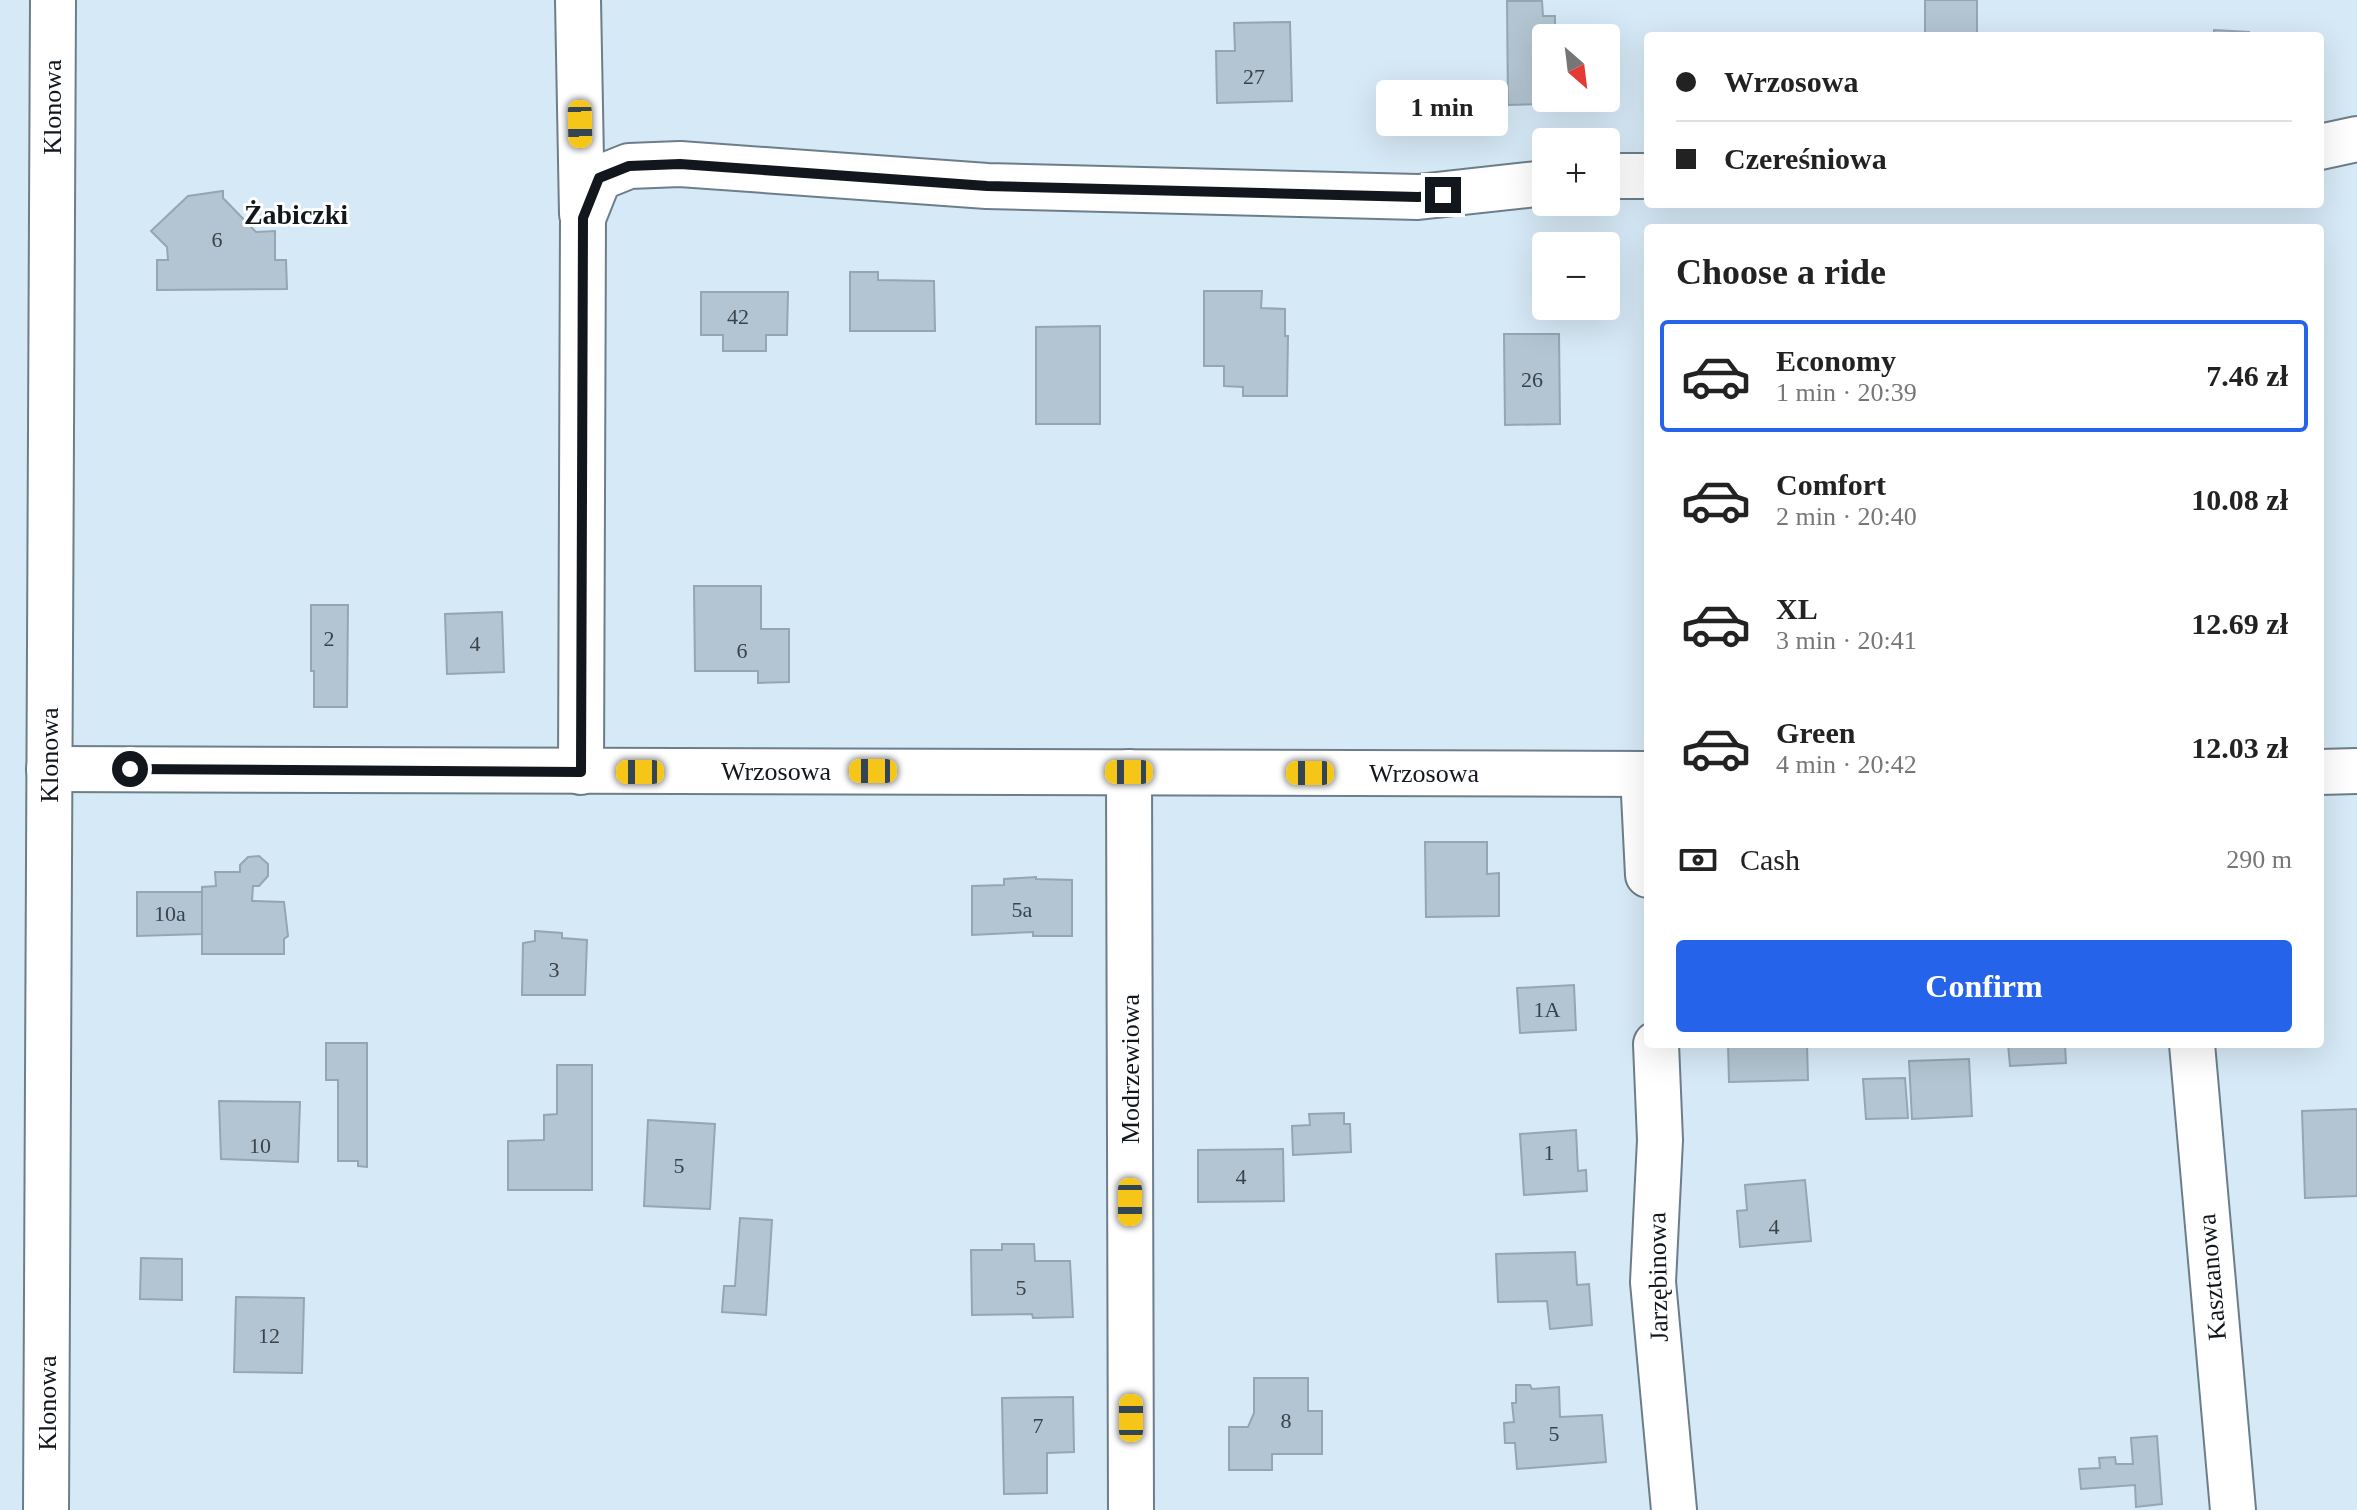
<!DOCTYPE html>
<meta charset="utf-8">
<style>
body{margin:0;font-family:"Times New Roman",serif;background:#f6f6f6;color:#222;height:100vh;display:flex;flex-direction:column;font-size:30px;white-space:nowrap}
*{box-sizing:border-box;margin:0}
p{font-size:26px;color:#767676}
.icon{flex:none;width:44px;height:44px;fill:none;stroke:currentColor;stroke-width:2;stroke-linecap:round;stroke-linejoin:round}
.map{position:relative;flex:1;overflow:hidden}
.details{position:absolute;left:1644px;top:224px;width:680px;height:824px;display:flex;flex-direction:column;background:#fff;border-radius:8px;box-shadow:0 8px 32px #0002}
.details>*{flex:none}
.top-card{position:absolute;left:1644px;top:32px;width:680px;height:176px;border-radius:8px;box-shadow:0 8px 32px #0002;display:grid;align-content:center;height:176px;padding:0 32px;background:#fff}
.needle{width:52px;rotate:152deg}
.buttons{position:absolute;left:1532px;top:24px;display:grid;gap:16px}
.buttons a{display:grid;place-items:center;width:88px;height:88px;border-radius:8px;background:#fff;box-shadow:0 8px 32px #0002;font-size:40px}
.end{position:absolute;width:36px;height:36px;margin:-18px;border:10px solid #11171c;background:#fff;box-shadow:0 0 0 4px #fff}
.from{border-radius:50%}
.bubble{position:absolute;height:56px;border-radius:8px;background:#fff;box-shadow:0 8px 32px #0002;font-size:26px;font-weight:700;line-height:56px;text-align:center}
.car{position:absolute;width:24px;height:48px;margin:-24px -12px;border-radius:10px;box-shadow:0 0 6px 2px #0007;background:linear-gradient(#f5c518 24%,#345 0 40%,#f5c518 0 76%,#345 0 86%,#f5c518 0)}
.top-card b{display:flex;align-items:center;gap:28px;height:76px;font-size:30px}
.top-card b+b{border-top:2px solid #e0e0e0}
.top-card i{width:20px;height:20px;background:#222}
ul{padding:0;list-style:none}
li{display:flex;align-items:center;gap:24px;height:112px;margin:0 16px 12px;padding:0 16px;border:4px solid transparent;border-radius:8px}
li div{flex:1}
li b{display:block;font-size:30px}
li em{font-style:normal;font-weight:700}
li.active{border-color:#2563eb}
li>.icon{width:72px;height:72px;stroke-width:1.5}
h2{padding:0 32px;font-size:36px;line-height:96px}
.pay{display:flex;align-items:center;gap:20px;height:88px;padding:0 32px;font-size:30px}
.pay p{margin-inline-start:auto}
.cta{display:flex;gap:16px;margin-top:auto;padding:16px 32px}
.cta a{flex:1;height:92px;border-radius:8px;background:#2563eb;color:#fff;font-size:32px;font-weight:700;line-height:92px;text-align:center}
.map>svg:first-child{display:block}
.building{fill:#b3c5d2;stroke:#94a6b3;stroke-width:2}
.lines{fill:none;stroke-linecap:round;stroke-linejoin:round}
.minor-casing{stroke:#6d7e8a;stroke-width:48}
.minor{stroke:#fff;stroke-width:44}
.route{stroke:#11171c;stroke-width:10}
.labels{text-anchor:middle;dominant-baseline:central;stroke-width:6;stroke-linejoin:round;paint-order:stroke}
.number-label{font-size:22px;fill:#3a424a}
.street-label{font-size:26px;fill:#11171c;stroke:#fff}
.neighbourhood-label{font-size:28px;font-weight:bold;fill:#11171c;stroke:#fff}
</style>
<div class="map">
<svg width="2357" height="1510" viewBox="0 0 2357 1510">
<rect width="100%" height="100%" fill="#d6e9f6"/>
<!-- building -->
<g class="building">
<rect x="1925" y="0" width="52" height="36"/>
<polygon points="1507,1 1542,1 1543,16 1555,16 1555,38 1546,38 1546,67 1543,67 1544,104 1508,105"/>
<polygon points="1290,22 1292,101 1217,103 1216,51 1235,51 1234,23"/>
<polygon points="2214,30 2249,32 2249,36 2214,36"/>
<polygon points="223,191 223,198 256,232 275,231 275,260 286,260 287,289 157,290 157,260 168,260 167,247 151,231 188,196"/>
<polygon points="2281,225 2281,228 2239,228 2239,226"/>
<polygon points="850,272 878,272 878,280 934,281 935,331 850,331"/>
<polygon points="1204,291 1262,291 1261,308 1285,309 1285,336 1288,336 1287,396 1243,396 1243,387 1224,386 1224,366 1204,366"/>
<polygon points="701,292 788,292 787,335 766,335 766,351 723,351 723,335 701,335"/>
<polygon points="1100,326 1100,424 1036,424 1036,327"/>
<polygon points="1504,334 1559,334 1560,424 1505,425"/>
<polygon points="694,586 761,586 761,629 789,629 789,682 758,683 758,671 695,671"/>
<polygon points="311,605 348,605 347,707 314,707 314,671 311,671"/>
<polygon points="502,612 504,672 447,674 445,614"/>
<polygon points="1425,842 1487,842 1487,874 1499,873 1499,916 1426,917"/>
<polygon points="259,856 268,864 268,876 259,886 253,886 252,901 284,902 288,936 284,939 284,954 202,954 202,887 216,886 215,872 240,872 240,865 248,857"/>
<polygon points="1036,877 1036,879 1072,880 1072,936 1033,936 1033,932 972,935 972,886 1004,885 1004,879"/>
<polygon points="137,892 202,892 202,934 137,936"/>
<polygon points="535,931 562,933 562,938 587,940 585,995 522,995 523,943 535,941"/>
<polygon points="1574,985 1576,1030 1520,1033 1517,988"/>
<polygon points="326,1043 367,1043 367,1167 358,1166 358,1161 338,1161 338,1080 326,1080"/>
<polygon points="1728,1044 1807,1044 1808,1080 1729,1082"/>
<polygon points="2008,1044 2065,1044 2066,1063 2010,1066"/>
<polygon points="1969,1059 1972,1116 1912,1119 1909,1061"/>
<polygon points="557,1065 592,1065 592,1190 508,1190 508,1141 544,1140 544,1115 557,1114"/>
<polygon points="1905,1078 1908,1118 1866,1119 1863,1079"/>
<polygon points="219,1101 300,1102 298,1162 221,1159"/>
<polygon points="2357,1109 2357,1196 2305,1198 2302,1111"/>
<polygon points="1344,1113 1344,1124 1350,1124 1351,1152 1293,1155 1292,1126 1310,1125 1309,1114"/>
<polygon points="648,1120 715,1124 710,1209 644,1206"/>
<polygon points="1576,1130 1578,1171 1586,1170 1587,1191 1524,1195 1520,1134"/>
<polygon points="1283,1149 1284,1201 1198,1202 1198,1150"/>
<polygon points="1805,1180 1811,1241 1740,1247 1737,1211 1747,1210 1745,1185"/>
<polygon points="740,1218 772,1220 766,1315 722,1312 724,1286 735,1286"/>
<polygon points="1002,1244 1034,1244 1035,1261 1070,1261 1073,1317 1033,1318 1032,1314 972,1315 971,1250 1002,1250"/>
<polygon points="1575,1252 1577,1285 1589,1284 1592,1325 1550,1329 1547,1301 1498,1302 1496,1254"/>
<polygon points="141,1258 182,1259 182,1300 140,1299"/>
<polygon points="236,1297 304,1298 302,1373 234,1372"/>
<polygon points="1254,1378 1308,1378 1308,1411 1322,1411 1322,1454 1272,1454 1272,1470 1229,1470 1229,1427 1248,1427 1254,1413"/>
<polygon points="1516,1385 1530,1385 1532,1389 1559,1387 1560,1417 1602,1415 1606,1462 1517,1469 1515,1443 1505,1443 1504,1423 1514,1422 1512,1403 1516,1403"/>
<polygon points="1073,1397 1074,1452 1047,1453 1047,1493 1004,1494 1002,1398"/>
<polygon points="2157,1436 2162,1504 2136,1507 2135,1485 2081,1489 2079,1469 2100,1468 2099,1458 2115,1457 2116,1464 2133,1464 2131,1438"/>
</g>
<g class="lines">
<defs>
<g id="minor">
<polyline points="578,0 582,214"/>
<polyline points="2320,147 2357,139"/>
<polyline points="1606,176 1648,176"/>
<polyline points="49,769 1648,774"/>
<polyline points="581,772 583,218 599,178 629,166 680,164 987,186 1418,197 1546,183"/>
<polyline points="1129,772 1131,1510"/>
<polyline points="2320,772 2357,771"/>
<polyline points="1643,774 1648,875"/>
<polyline points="1656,1044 1660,1140 1653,1282 1674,1510"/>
<polyline points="2192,1044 2233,1510"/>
<polyline points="46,1510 53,0"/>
</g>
</defs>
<!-- minor casing -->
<use href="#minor" class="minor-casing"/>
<!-- minor -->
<use href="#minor" class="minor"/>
</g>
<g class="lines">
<!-- route -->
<polyline class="route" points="130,769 581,772 583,218 599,178 629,166 680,164 987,186 1418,197 1443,195"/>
</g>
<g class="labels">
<!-- number labels -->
<g class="number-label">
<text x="1254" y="76">27</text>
<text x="217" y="239">6</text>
<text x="738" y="316">42</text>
<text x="1532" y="379">26</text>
<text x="329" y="638">2</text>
<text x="475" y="643">4</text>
<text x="742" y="650">6</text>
<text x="1022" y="909">5a</text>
<text x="170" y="913">10a</text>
<text x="554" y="969">3</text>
<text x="1547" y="1009">1A</text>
<text x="260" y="1145">10</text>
<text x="1549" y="1152">1</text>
<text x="679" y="1165">5</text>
<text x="1241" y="1176">4</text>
<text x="1774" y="1226">4</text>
<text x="1021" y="1287">5</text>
<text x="269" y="1335">12</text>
<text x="1286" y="1420">8</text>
<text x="1038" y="1425">7</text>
<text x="1554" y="1433">5</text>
</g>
<!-- street labels -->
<g class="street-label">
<text transform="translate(52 107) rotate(-90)">Klonowa</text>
<text transform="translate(49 755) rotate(-90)">Klonowa</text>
<text x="776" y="771">Wrzosowa</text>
<text x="1424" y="773">Wrzosowa</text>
<text transform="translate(1130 1069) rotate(-90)">Modrzewiowa</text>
<text transform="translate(1658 1277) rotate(-91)">Jarzębinowa</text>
<text transform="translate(2212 1277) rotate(-95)">Kasztanowa</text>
<text transform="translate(47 1403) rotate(-90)">Klonowa</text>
</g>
<!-- neighbourhood labels -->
<g class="neighbourhood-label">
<text x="296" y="214">Żabiczki</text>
</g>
</g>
</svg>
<div class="buttons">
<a><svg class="needle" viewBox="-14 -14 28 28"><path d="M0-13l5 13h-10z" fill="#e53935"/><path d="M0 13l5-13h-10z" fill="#767676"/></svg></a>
<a>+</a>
<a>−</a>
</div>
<i class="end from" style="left:130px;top:769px"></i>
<i class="end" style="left:1443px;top:195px"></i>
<div class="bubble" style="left:1376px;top:80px;width:132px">1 min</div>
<i class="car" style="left:580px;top:124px;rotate:179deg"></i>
<i class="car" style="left:873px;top:771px;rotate:270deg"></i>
<i class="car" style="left:640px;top:772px;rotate:270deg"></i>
<i class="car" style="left:1129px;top:772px;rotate:270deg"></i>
<i class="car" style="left:1310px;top:773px;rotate:270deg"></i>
<i class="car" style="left:1130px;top:1202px;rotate:180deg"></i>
<i class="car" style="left:1131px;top:1418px;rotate:0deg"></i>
<div class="top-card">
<b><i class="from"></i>Wrzosowa</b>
<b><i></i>Czereśniowa</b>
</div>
<section class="details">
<h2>Choose a ride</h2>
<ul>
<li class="active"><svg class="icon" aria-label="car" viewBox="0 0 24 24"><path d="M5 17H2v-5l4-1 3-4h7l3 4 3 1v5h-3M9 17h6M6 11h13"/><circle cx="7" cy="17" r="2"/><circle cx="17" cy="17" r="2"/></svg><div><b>Economy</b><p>1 min · 20:39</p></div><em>7.46 zł</em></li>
<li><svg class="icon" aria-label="car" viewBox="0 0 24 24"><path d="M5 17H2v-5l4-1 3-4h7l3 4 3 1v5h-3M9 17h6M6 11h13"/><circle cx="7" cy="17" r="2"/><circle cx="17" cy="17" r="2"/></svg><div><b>Comfort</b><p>2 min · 20:40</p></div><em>10.08 zł</em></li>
<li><svg class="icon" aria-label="car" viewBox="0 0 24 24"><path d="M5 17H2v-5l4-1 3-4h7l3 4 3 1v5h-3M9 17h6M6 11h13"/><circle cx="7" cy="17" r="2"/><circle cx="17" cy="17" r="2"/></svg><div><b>XL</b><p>3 min · 20:41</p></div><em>12.69 zł</em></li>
<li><svg class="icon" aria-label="car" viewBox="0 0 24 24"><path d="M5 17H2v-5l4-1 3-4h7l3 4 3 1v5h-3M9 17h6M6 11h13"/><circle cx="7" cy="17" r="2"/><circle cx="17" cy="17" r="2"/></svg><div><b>Green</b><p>4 min · 20:42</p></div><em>12.03 zł</em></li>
</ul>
<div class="pay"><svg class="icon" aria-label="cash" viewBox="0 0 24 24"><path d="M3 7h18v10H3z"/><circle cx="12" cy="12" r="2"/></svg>Cash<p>290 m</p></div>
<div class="cta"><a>Confirm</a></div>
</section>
</div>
